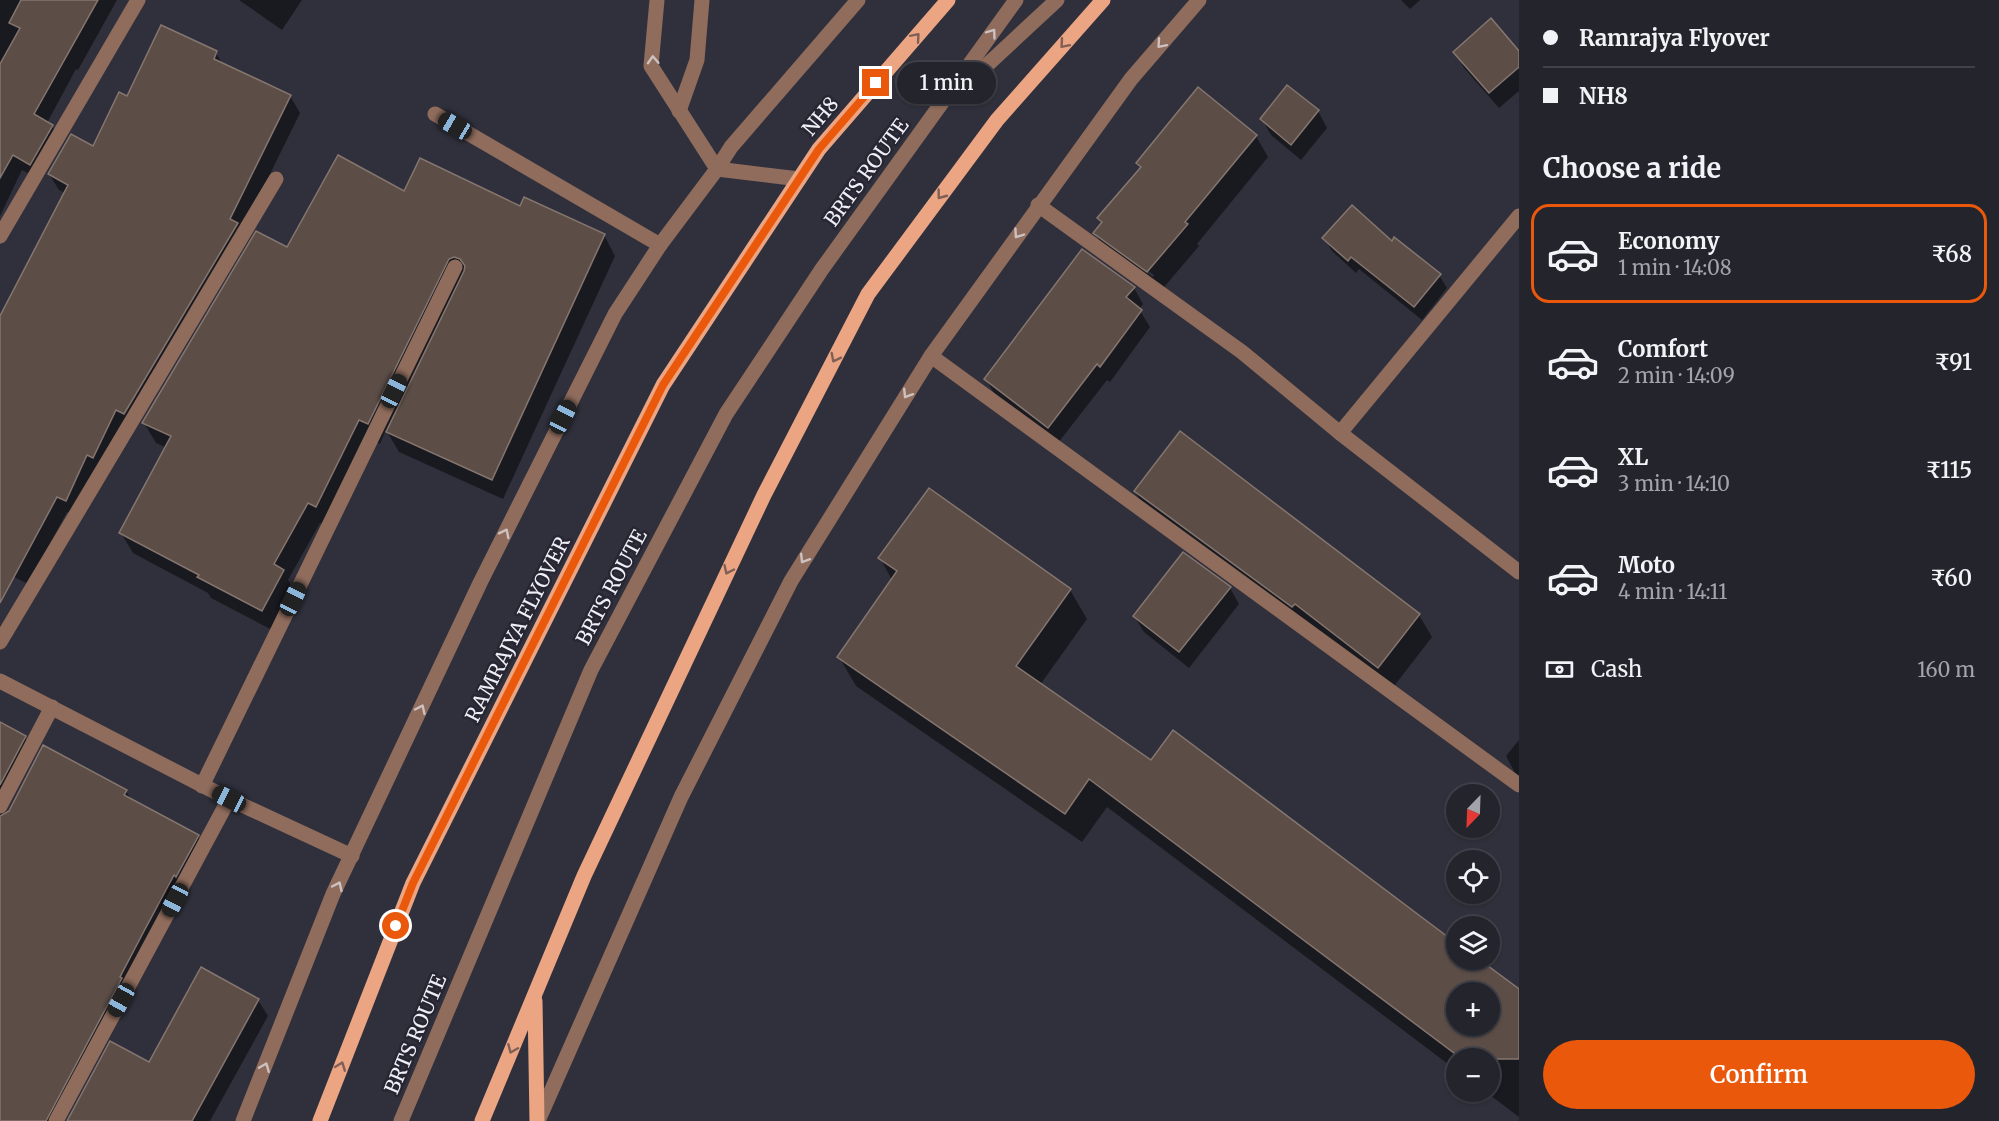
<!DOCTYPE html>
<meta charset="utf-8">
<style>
body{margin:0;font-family:Merriweather,serif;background:#303039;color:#f1f3f6;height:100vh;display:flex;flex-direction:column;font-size:22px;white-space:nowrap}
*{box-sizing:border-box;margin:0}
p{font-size:20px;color:#a3a4aa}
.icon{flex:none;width:33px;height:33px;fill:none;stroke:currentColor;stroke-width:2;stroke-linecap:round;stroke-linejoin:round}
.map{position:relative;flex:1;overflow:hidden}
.details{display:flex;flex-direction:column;background:#24242d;width:480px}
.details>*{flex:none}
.guide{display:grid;align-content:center;height:132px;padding:0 24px;background:#24242d}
.needle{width:39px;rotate:203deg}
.controls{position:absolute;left:1446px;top:784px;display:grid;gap:12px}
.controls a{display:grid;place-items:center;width:54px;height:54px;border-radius:50%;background:#24242d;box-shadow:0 2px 4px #0004,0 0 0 2px #414149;font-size:30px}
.end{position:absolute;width:27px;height:27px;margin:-14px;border:8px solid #ea580c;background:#fff;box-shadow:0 0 0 3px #fff}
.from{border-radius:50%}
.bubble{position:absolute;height:42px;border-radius:21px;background:#24242d;box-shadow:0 2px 4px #0004,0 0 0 2px #414149;font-size:20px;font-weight:600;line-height:42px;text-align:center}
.car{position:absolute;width:18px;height:36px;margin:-18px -9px;border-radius:8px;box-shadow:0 0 4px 2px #0007;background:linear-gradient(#222 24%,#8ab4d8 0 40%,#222 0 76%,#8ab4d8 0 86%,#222 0)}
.guide b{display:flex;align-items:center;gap:21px;height:57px;font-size:22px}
.guide b+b{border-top:2px solid #414149}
.guide i{width:15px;height:15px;background:#f1f3f6}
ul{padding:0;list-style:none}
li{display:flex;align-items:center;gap:18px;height:99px;margin:0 12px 9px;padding:0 12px;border:3px solid transparent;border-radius:18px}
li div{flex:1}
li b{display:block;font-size:22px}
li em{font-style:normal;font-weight:600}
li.on{border-color:#ea580c}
li>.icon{width:54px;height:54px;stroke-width:1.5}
h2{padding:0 24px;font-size:27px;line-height:72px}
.pay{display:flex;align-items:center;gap:15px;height:66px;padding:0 24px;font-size:22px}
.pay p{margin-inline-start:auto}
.primary-button{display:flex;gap:12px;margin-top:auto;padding:12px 24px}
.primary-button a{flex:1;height:69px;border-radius:36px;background:#ea580c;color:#fff;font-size:24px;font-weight:600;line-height:69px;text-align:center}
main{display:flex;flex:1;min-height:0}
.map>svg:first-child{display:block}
.shadow{fill:#0007;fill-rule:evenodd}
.building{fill:#5c4d47;stroke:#85766f;stroke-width:1.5;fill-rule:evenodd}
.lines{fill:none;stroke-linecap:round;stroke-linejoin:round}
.minor{stroke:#8f6c5c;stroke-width:15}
.major{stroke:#eca583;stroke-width:15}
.oneway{stroke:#cdc1c1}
.oneway2{stroke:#805f56}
.route{stroke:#ea580c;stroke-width:8}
.labels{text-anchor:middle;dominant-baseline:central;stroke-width:5;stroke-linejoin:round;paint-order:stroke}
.street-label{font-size:20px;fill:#efeff7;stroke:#272632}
</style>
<main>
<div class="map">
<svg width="1519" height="1121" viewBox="0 0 1519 1121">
<rect width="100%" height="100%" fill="#30303c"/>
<!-- shadow -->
<g class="shadow">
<polygon points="0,0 117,0 78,70 76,69 47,123 52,126 62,143 40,180 22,170 0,216"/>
<polygon points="239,0 302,0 282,30"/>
<polygon points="1401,0 1420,0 1410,9"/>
<polygon points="1491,20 1519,53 1519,91 1499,108 1464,68 1455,52"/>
<polygon points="216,53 223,65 290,96 300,113 242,231 75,516 67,512 28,584 0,570 0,319 65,193 59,190 49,174 94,148 128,98"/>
<polygon points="1288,87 1318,111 1327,128 1301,160 1271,135 1262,119"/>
<path d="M1256 136 1268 157 1197 244 1199 246 1160 292 1107 254 1095 233 1102 223 1099 218 1141 168 1138 163ZM1111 244 1154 275 1153 277 1111 247Z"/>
<polygon points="405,193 521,208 604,235 615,256 503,499 399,452 386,430 380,444 371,439 328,527 320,523 288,580 295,592 274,631 211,598 208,593 133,553 121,533 167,448 156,443 144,423 288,249"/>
<polygon points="1324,238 1392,243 1439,275 1447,288 1422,320 1359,269 1356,273 1332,251"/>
<polygon points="1134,288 1143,304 1139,309 1150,327 1110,382 1107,380 1058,443 995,395 986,379"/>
<polygon points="1135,492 1419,615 1432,637 1391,690 1148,514"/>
<path d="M880 558 1070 590 1087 619 1040 685 1151 762 1173 732 1456 944V960H1477L1519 991V1117L1486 1092H1490V1059H1456V1070L1107 807 1082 842 856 686 839 657 892 580ZM1456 993H1490V1026H1456Z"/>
<polygon points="1230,588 1239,604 1189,668 1144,632 1134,616"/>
<polygon points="0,721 7,725 10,729 25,737 35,754 1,817 126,791 132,801 198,836 207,853 63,1121 0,1121"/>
<polygon points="1519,740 1519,776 1515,773 1506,756"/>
<polygon points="258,1000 268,1016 210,1121 124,1121 149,1064"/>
</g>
<!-- building -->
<g class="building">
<polygon points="21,0 98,0 34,114 53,125 30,165 13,155 0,178 0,64 20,28 9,23"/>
<polygon points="1491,18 1519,51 1519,67 1489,93 1453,52"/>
<polygon points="161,25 217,51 214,59 291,95 230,219 238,223 124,414 116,410 93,458 87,455 66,501 57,497 0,603 0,316 68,185 48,174 71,134 93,146 119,92 127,96"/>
<polygon points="1287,85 1319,110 1291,145 1260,119"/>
<polygon points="1198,87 1257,135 1185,222 1188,224 1147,272 1093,233 1102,222 1097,218 1141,167 1136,163"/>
<polygon points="338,155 404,191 420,158 520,206 524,197 605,234 492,480 386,432 464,271 465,266 460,259 454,257 449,259 368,424 359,420 316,507 308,503 274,564 284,570 262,611 197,577 199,575 119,533 171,436 142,423 256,231 287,247"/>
<polygon points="1352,205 1392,241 1394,237 1441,274 1414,307 1351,257 1348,261 1322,238"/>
<polygon points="1082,249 1135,287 1126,297 1142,310 1100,367 1097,364 1048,428 984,379"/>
<polygon points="1180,431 1420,614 1378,668 1295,604 1292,607 1134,491"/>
<path d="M929 488 1071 589 1016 666 1151 760 1173 730 1456 943V960H1480L1519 989V1059H1462L1089 779 1065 814 837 657 897 571 878 558ZM1456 993H1490V1026H1456Z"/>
<polygon points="1183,552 1231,587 1179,652 1133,616"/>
<polygon points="0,722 26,736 0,785"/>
<polygon points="43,745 127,790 124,795 199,835 176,877 174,875 143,933 120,977 122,978 46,1121 0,1121 0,816 9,811"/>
<polygon points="201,967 259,999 192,1121 67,1121 110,1041 149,1062"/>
</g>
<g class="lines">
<!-- minor -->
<g class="minor">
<polyline points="657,0 651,66 717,169"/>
<polyline points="958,92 1057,0"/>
<polyline points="679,111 697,60 702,0"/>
<polyline points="435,114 660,245"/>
<polyline points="717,169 799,179"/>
<polyline points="1038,205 1242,352 1340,433 1519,572"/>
<polyline points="0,236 138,0"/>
<polyline points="931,356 1519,785"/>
<polyline points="1340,433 1519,216"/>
<polyline points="0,642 276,179"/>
<polyline points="0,681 229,799 352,856"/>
<polyline points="202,786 455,267"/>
<polyline points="0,806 52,707"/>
<polyline points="56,1121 229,799"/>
<polyline points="243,1121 333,894 480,583 615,314 660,245 717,169 731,147 858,0"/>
<polyline points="401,1121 591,670 726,414 822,269 1016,0"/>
<polyline points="538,1121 681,797 791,581 931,356 1131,79 1199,0"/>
</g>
<!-- major -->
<g class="major">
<polyline points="535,1001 537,1121"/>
<polyline points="320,1121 413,883 663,385 819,149 948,0"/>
<polyline points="482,1121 584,876 764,495 868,294 997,120 1103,0"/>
</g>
</g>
<!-- one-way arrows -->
<defs><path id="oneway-chevron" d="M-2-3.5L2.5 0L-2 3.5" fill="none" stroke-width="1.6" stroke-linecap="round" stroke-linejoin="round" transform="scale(1.5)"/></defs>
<g class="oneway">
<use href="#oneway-chevron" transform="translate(992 33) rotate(-54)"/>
<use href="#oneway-chevron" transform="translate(1161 44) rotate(131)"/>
<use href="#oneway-chevron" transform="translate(653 60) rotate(-93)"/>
<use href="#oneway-chevron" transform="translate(1018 234) rotate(125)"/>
<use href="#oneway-chevron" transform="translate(907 394) rotate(122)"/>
<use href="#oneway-chevron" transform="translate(505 533) rotate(-63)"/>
<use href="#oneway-chevron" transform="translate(804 559) rotate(122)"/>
<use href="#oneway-chevron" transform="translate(421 709) rotate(-65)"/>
<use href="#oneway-chevron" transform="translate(338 886) rotate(-65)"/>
<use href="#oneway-chevron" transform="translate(265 1067) rotate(-68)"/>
</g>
<g class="oneway2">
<use href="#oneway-chevron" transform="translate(916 37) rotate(-49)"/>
<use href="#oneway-chevron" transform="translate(1064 44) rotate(131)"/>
<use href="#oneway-chevron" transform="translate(941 195) rotate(127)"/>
<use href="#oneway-chevron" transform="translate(835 358) rotate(117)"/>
<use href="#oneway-chevron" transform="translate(728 570) rotate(115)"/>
<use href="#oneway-chevron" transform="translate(512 1049) rotate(113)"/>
<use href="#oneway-chevron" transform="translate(341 1066) rotate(-69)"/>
</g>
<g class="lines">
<!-- route -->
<polyline class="route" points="396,926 413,883 663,385 819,149 876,83"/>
</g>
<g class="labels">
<!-- street labels -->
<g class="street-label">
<text transform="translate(820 116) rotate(-50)">NH8</text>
<text transform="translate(866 172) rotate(-54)">BRTS ROUTE</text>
<text transform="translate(611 587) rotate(-62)">BRTS ROUTE</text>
<text transform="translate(517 629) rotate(-63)">RAMRAJYA FLYOVER</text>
<text transform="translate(415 1034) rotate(-67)">BRTS ROUTE</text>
</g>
</g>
</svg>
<div class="controls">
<a><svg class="needle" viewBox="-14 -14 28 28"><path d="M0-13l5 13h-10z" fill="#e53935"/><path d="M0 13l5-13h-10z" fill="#a3a4aa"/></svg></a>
<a><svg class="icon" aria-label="locate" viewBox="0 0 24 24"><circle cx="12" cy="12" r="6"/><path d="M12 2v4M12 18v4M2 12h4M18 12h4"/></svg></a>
<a><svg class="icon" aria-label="layers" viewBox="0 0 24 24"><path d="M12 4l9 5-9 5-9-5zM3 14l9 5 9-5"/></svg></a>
<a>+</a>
<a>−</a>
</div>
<i class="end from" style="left:396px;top:926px"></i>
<i class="end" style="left:876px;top:83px"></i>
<div class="bubble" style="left:897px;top:62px;width:99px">1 min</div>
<i class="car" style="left:455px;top:126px;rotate:300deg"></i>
<i class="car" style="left:394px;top:391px;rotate:26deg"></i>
<i class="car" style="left:563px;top:417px;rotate:27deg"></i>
<i class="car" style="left:293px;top:599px;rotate:26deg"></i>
<i class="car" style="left:229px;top:799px;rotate:297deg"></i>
<i class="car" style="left:175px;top:900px;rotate:208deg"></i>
<i class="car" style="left:121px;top:1000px;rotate:209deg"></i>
</div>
<section class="details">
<div class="guide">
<b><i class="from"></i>Ramrajya Flyover</b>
<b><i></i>NH8</b>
</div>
<h2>Choose a ride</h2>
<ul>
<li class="on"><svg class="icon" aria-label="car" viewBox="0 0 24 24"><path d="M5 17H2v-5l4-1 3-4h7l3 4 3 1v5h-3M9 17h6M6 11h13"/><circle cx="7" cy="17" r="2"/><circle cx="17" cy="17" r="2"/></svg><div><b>Economy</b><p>1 min · 14:08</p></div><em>₹68</em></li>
<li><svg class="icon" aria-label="car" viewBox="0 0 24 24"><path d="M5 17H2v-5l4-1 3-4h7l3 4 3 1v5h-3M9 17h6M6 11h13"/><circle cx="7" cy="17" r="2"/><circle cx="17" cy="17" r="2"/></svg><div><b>Comfort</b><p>2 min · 14:09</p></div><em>₹91</em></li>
<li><svg class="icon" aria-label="car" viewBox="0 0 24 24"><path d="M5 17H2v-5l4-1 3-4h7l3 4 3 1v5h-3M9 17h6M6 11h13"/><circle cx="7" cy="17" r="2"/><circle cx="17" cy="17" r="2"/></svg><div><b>XL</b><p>3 min · 14:10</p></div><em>₹115</em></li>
<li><svg class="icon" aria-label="car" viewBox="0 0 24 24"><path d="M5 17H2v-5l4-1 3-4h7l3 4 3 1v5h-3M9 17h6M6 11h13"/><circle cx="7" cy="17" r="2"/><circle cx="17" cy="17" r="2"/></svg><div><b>Moto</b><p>4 min · 14:11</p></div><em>₹60</em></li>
</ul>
<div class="pay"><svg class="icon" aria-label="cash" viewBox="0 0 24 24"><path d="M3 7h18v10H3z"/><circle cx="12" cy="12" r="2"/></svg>Cash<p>160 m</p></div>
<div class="primary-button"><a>Confirm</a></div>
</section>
</main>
